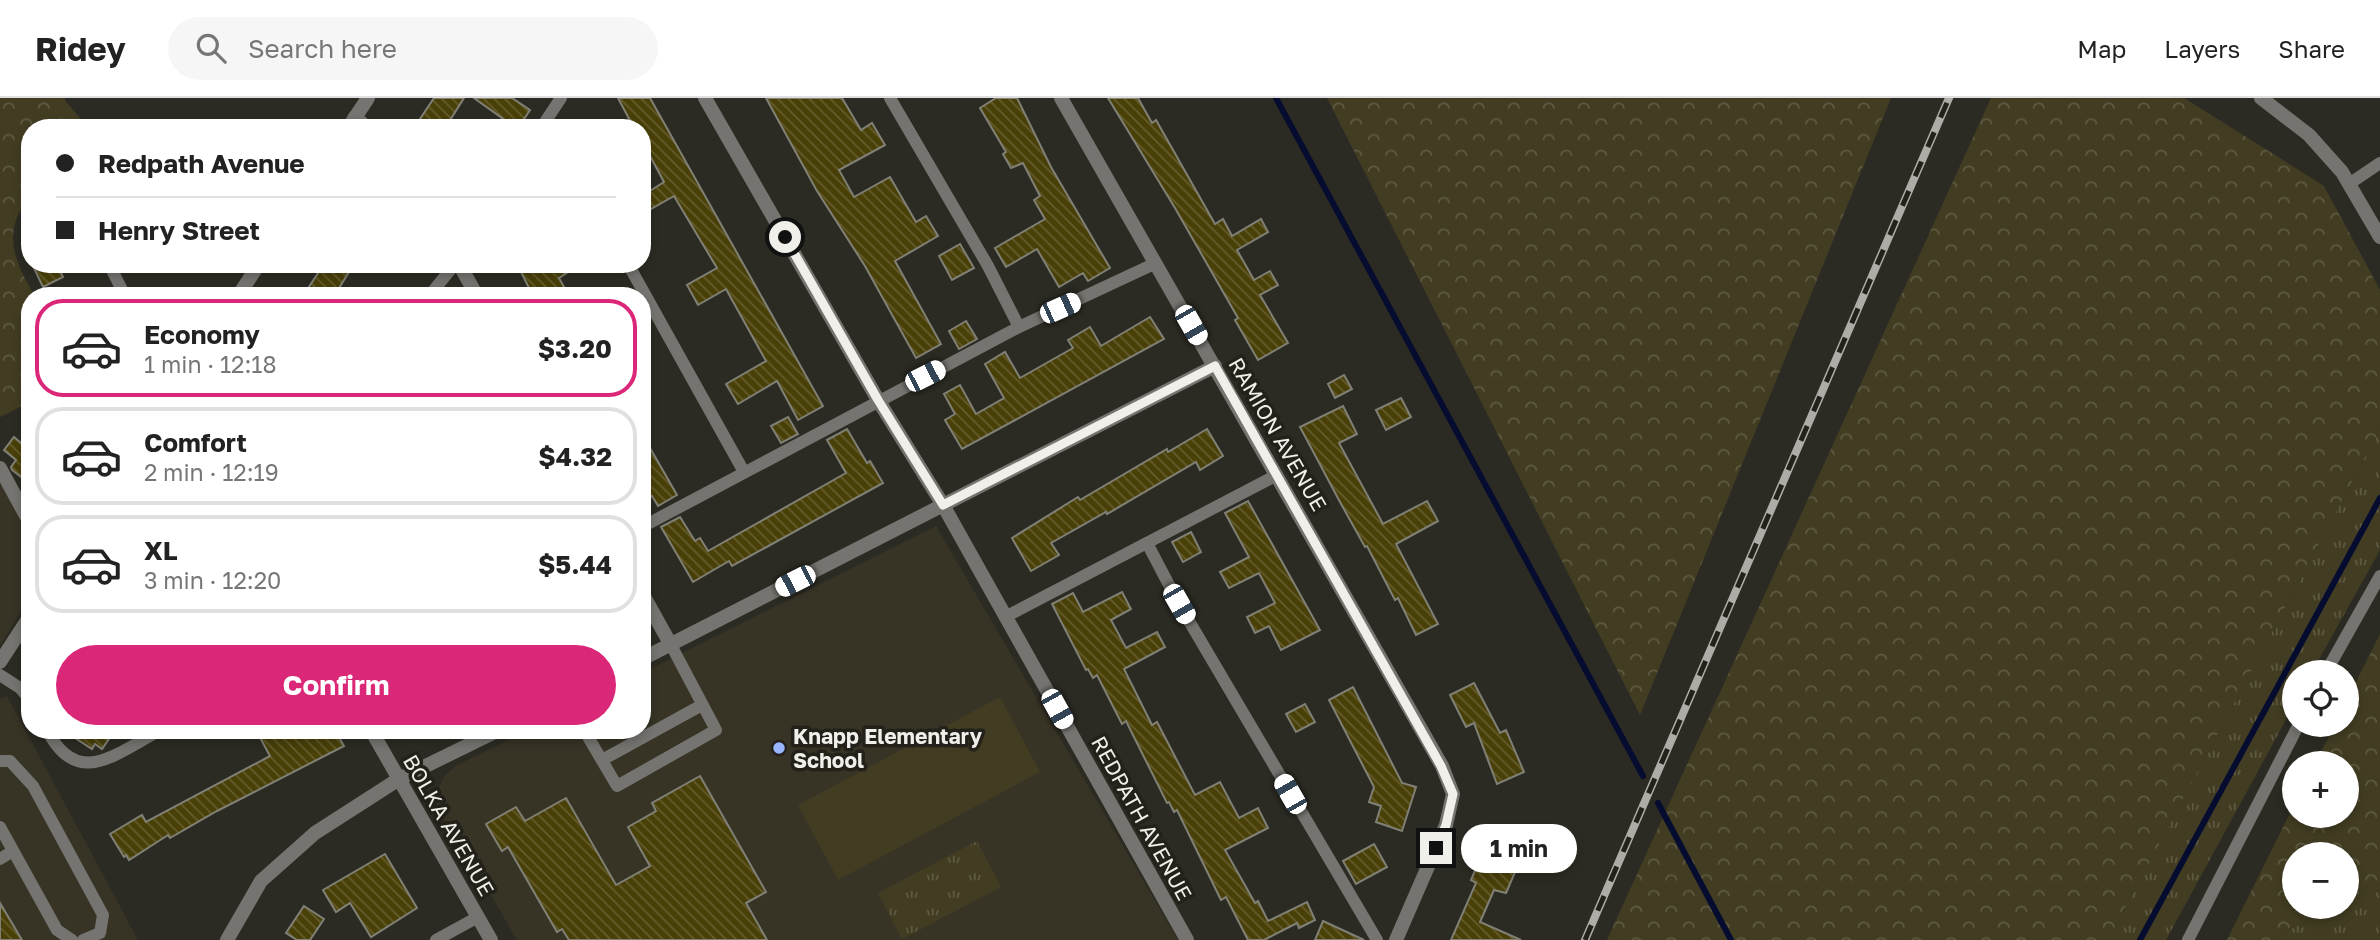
<!DOCTYPE html>
<meta charset="utf-8">
<style>
body{margin:0;font-family:"Golos Text",sans-serif;background:#f6f6f6;color:#222;height:100vh;display:flex;flex-direction:column;font-size:26px;white-space:nowrap}
*{box-sizing:border-box;margin:0}
p{font-size:23px;color:#767676}
.icon{flex:none;width:38px;height:38px;fill:none;stroke:currentColor;stroke-width:2;stroke-linecap:round;stroke-linejoin:round}
.map{position:relative;flex:1;overflow:hidden}
.side{position:absolute;left:21px;top:189px;width:630px;height:452px;display:flex;flex-direction:column;background:#fff;border-radius:28px;box-shadow:0 4px 10px #0003}
.side>*{flex:none}
.banner{position:absolute;left:21px;top:21px;width:630px;height:154px;border-radius:28px;box-shadow:0 4px 10px #0003;display:grid;align-content:center;height:154px;padding:0 35px;background:#fff}
.tools{position:absolute;left:2282px;top:562px;display:grid;gap:14px}
.tools a{display:grid;place-items:center;width:77px;height:77px;border-radius:50%;background:#fff;box-shadow:0 4px 10px #0003;font-size:35px}
.end{position:absolute;width:32px;height:32px;margin:-16px;border:9px solid #f0efea;background:#111;box-shadow:0 0 0 4px #111}
.from{border-radius:50%}
.bubble{position:absolute;height:49px;border-radius:24px;background:#fff;box-shadow:0 4px 10px #0003;font-size:23px;font-weight:700;line-height:49px;text-align:center}
.car{position:absolute;width:21px;height:42px;margin:-21px -10px;border-radius:9px;box-shadow:0 0 5px 2px #0007;background:linear-gradient(#fff 24%,#345 0 40%,#fff 0 76%,#345 0 86%,#fff 0)}
.banner b{display:flex;align-items:center;gap:24px;height:66px;font-size:26px}
.banner b+b{border-top:2px solid #e0e0e0}
.banner i{width:18px;height:18px;background:#222}
ul{padding:12px 0 0;list-style:none}
li{display:flex;align-items:center;gap:21px;height:98px;margin:0 14px 10px;padding:0 21px;border:4px solid #e0e0e0;border-radius:28px}
li div{flex:1}
li b{display:block;font-size:26px}
li em{font-style:normal;font-weight:700}
li.current{border-color:#db2777}
li>.icon{width:63px;height:63px;stroke-width:1.5}
.primary-button{display:flex;gap:14px;margin-top:auto;padding:14px 35px}
.primary-button a{flex:1;height:80px;border-radius:42px;background:#db2777;color:#fff;font-size:28px;font-weight:700;line-height:80px;text-align:center}
header{display:flex;align-items:center;gap:42px;box-sizing:border-box;height:98px;padding:0 35px;background:#fff;border-bottom:2px solid #e0e0e0}
header strong{font-size:33px}
nav{display:flex;gap:38px;margin-inline-start:auto;font-size:24px}
.search{width:490px;height:63px;background:#f6f6f6;display:flex;align-items:center;gap:18px;box-sizing:border-box;padding:0 24px;border-radius:38px;color:#767676;font-size:26px}
.map>svg:first-child{display:block}
.built{fill:#373426}
.grass{fill:url(#grass-tufts)}
.forest{fill:url(#forest-crowns)}
.garden{fill:#423d22}
.lines{fill:none;stroke-linecap:round;stroke-linejoin:round}
.stream{stroke:#050c30;stroke-width:6}
.building{fill:url(#building-back-hatch);stroke:#818076;stroke-width:2}
.service{stroke:#757470;stroke-width:12}
.minor{stroke:#757470;stroke-width:14}
.tertiary{stroke:#757470;stroke-width:14}
.rail-casing{stroke:#adaca6;stroke-width:8}
.rail{stroke:#23211a;stroke-width:5;stroke-dasharray:16;stroke-linecap:butt}
.route{stroke:#f0efea;stroke-width:9}
.poi-dot{fill:#99b5fd;stroke:#23211a;stroke-width:2.5}
.labels{text-anchor:middle;dominant-baseline:central;stroke-width:7;stroke-linejoin:round;paint-order:stroke}
.street-label{font-size:21px;fill:#f0efea;stroke:#23211a}
.poi-label{font-size:21px;font-weight:bold;fill:#f0efea;stroke:#23211a;text-anchor:start}
</style>
<header>
<strong>Ridey</strong>
<div class="search"><svg class="icon" aria-label="search" viewBox="0 0 24 24"><circle cx="10" cy="10" r="6"/><path d="M15 15l6 6"/></svg>Search here</div>
<nav><a>Map</a><a>Layers</a><a>Share</a></nav>
</header>
<div class="map">
<svg width="2380" height="842" viewBox="0 0 2380 842">
<defs>
<pattern id="grass-tufts" width="24" height="20" patternUnits="userSpaceOnUse" patternTransform="scale(1.75)"><rect width="24" height="20" fill="#423d22"/><path d="M3 7l-1-3M5 7V3M7 7l1-3M15 17l-1-3M17 17v-4M19 17l1-3" fill="none" stroke="#5e5942"/></pattern>
<pattern id="forest-crowns" width="20" height="18" patternUnits="userSpaceOnUse" patternTransform="scale(1.75)"><rect width="20" height="18" fill="#423d22"/><path d="M2 6a3 3 0 1 1 6 0M12 15a3 3 0 1 1 6 0" fill="none" stroke="#5e5942"/></pattern>
<pattern id="building-back-hatch" width="6" height="6" patternUnits="userSpaceOnUse" patternTransform="scale(1.75)"><rect width="6" height="6" fill="#494008"/><path d="M-1 5l2 2M0 0l6 6M5-1l2 2" fill="none" stroke="#645c2c"/></pattern>
</defs>
<rect width="100%" height="100%" fill="#2c2b23"/>
<!-- built -->
<g class="built">
<polygon points="0,381 30,437 30,498 0,548"/>
<polygon points="936,428 1178,842 517,842 448,723 440,722 435,697 445,677 457,667 529,632 642,632 642,575"/>
<polygon points="7,598 138,842 0,842 0,601"/>
</g>
<!-- grass -->
<g class="grass">
<polygon points="2380,331 2380,452 2312,574 2294,574 2294,607 2166,842 2108,842"/>
<polygon points="977,743 1001,789 902,841 878,795"/>
<polygon points="2380,785 2380,842 2269,842 2335,809 2347,808 2347,802"/>
</g>
<!-- forest -->
<g class="forest">
<path d="M0 0H65V3L89 30H30V99C1 132 14 164 35 198H30V304L0 319Z"/>
<polygon points="1327,0 1891,0 1640,617"/>
<polygon points="1991,0 2184,0 2324,88 2380,192 2380,331 2108,842 1607,842"/>
<polygon points="2380,536 2380,785 2347,802 2347,756 2294,756 2294,808 2335,809 2269,842 2227,842 2294,707 2294,718 2347,718 2347,665 2315,665 2335,627 2347,626 2347,602"/>
</g>
<!-- garden -->
<polygon class="garden" points="1000,599 1040,674 838,782 798,707"/>
<g class="lines">
<!-- stream -->
<g class="stream">
<polyline points="1276,0 1643,678"/>
<polyline points="1658,705 1731,842"/>
<polyline points="2140,842 2380,400"/>
</g>
</g>
<!-- building -->
<g class="building">
<polygon points="434,0 464,0 445,30 433,30 420,21"/>
<polygon points="474,0 512,0 530,12 518,30 516,30"/>
<polygon points="618,0 650,0 823,308 798,322 777,283 738,306 726,286 766,263 726,191 698,207 687,187 717,170 674,98 642,116 642,98 664,84 642,43 642,30 634,30"/>
<polygon points="766,0 842,0 861,32 872,25 885,47 839,72 854,99 890,79 916,124 926,118 938,138 895,163 941,246 916,260 865,168 817,93"/>
<polygon points="996,0 1017,0 1051,69 1110,170 1088,183 1083,175 1059,189 1037,151 1006,169 995,150 1045,121 1034,102 1040,98 1023,65 1011,70 1003,56 1006,54 980,10"/>
<polygon points="1108,0 1138,0 1152,25 1156,22 1215,126 1223,121 1232,138 1261,121 1268,134 1237,152 1254,182 1270,173 1278,187 1260,197 1288,245 1258,262 1235,222 1238,220 1175,110"/>
<polygon points="960,146 974,170 952,182 939,158"/>
<polygon points="32,166 57,166 63,179 43,189"/>
<polygon points="324,166 337,166 349,174 334,198 303,198"/>
<polygon points="517,166 581,166 559,180 569,198 533,198"/>
<polygon points="1150,219 1164,241 962,351 945,322 955,316 944,296 960,287 976,316 1004,300 985,266 1005,254 1020,280 1073,250 1068,242 1090,229 1101,248"/>
<polygon points="966,223 977,241 959,251 949,233"/>
<polygon points="1344,277 1352,291 1335,300 1328,286"/>
<polygon points="1401,300 1411,319 1386,332 1376,312"/>
<polygon points="1343,308 1357,336 1339,345 1383,426 1427,403 1438,423 1396,446 1438,526 1416,537 1398,500 1395,502 1367,448 1365,449 1340,404 1300,329"/>
<polygon points="788,319 798,336 781,345 771,328"/>
<polygon points="847,331 867,365 870,363 883,385 732,468 729,463 693,484 661,429 680,419 695,443 700,440 708,453 846,375 827,342"/>
<polygon points="1207,331 1223,358 1200,372 1196,364 1107,416 1106,414 1051,445 1059,457 1031,473 1012,440 1078,399 1080,402 1167,351 1168,354"/>
<polygon points="642,336 677,397 658,408 652,398 649,400 642,388"/>
<polygon points="14,339 26,349 30,345 30,386 12,372 11,369 16,362 4,352"/>
<polygon points="1248,403 1320,532 1281,552 1269,528 1255,535 1247,519 1275,505 1259,475 1229,490 1220,474 1249,459 1225,415"/>
<polygon points="1191,434 1201,454 1183,464 1172,444"/>
<polygon points="1122,494 1131,511 1111,522 1126,550 1157,534 1165,549 1124,571 1152,627 1157,624 1195,697 1220,684 1239,720 1258,710 1268,730 1225,752 1255,805 1258,803 1268,823 1307,804 1315,822 1299,830 1297,825 1264,842 1248,842 1226,799 1221,802 1177,712 1174,714 1169,704 1167,705 1126,623 1122,626 1097,577 1093,580 1088,571 1086,572 1052,506 1073,495 1083,514"/>
<polygon points="1474,585 1500,635 1506,632 1524,674 1497,686 1474,625 1466,629 1450,597"/>
<polygon points="1353,589 1402,685 1416,689 1402,733 1376,724 1381,708 1369,704 1374,689 1329,602"/>
<polygon points="1305,606 1315,624 1296,634 1286,616"/>
<polygon points="63,632 103,632 111,638 102,651 95,646 92,651"/>
<polygon points="256,632 335,632 344,648 217,713 170,740 168,737 129,762 126,757 124,759 110,736 142,717 146,724 270,658"/>
<polygon points="700,678 766,794 746,805 767,842 569,842 562,831 557,834 508,749 502,753 486,726 516,709 525,723 566,700 616,787 650,768 628,729 656,713 652,705"/>
<polygon points="1489,740 1514,751 1513,754 1522,758 1506,795 1494,792 1480,824 1521,842 1451,842 1476,785 1471,782"/>
<polygon points="1374,746 1387,769 1356,786 1343,763"/>
<polygon points="385,756 417,810 371,839 350,805 336,814 323,792"/>
<polygon points="0,805 22,842 0,842"/>
<polygon points="304,808 324,821 310,842 297,842 286,835"/>
<polygon points="1323,823 1364,842 1315,842"/>
</g>
<g class="lines">
<!-- service -->
<g class="service">
<polyline points="541,30 561,0"/>
<polyline points="2349,86 2380,65"/>
<polyline points="109,166 125,198"/>
<polyline points="628,166 744,374"/>
<polyline points="429,198 455,166"/>
<polyline points="1019,229 1156,165"/>
<polyline points="642,429 1019,229 988,168 890,0"/>
<polyline points="1147,445 1179,506 1377,842"/>
<polyline points="1005,519 1277,377"/>
<polyline points="2326,574 2380,478"/>
<polyline points="0,577 20,590 30,602"/>
<path d="M47 632C78 692 116 655 161 632"/>
<polyline points="584,632 617,688 716,632 671,547"/>
<polyline points="602,662 702,607"/>
<polyline points="0,663 10,663 33,688 103,817 100,835 83,842"/>
<polyline points="0,729 57,832 72,842"/>
<polyline points="0,761 13,753"/>
<polyline points="436,842 478,819"/>
<polyline points="2188,842 2299,626"/>
</g>
<!-- minor -->
<g class="minor">
<polyline points="705,0 878,302 943,407 1187,842"/>
<polyline points="1061,0 1442,668 1453,696 1446,727 1396,842"/>
<polyline points="355,19 367,30"/>
<polyline points="459,166 477,198"/>
<polyline points="0,370 30,425"/>
<polyline points="642,495 671,547"/>
<polyline points="642,561 1215,268"/>
<polyline points="371,632 491,842"/>
<polyline points="227,842 261,783 315,735 399,681 499,632"/>
</g>
<!-- tertiary -->
<g class="tertiary">
<polyline points="2261,0 2309,37 2342,74 2380,139"/>
<polyline points="348,30 368,0"/>
<polyline points="238,198 259,166"/>
<polyline points="0,564 30,518"/>
</g>
<defs>
<polyline id="rail" points="1585,842 1949,0"/>
</defs>
<!-- rail casing -->
<use href="#rail" class="rail-casing"/>
<!-- rail -->
<use href="#rail" class="rail"/>
</g>
<g class="lines">
<!-- route -->
<polyline class="route" points="785,139 878,302 943,407 1215,268 1441,668 1453,696 1446,727 1436,750"/>
</g>
<!-- markers -->
<circle class="poi-dot" cx="779" cy="650" r="7"/>
<g class="labels">
<!-- street labels -->
<g class="street-label">
<text transform="translate(1278 336) rotate(60)">RAMION AVENUE</text>
<text transform="translate(1142 720) rotate(61)">REDPATH AVENUE</text>
<text transform="translate(449 727) rotate(60)">BOLKA AVENUE</text>
</g>
<!-- poi labels -->
<g class="poi-label">
<text x="793" y="638">Knapp Elementary<tspan x="793" dy="24">School</tspan></text>
</g>
</g>
</svg>
<div class="tools">
<a><svg class="icon" aria-label="locate" viewBox="0 0 24 24"><circle cx="12" cy="12" r="6"/><path d="M12 2v4M12 18v4M2 12h4M18 12h4"/></svg></a>
<a>+</a>
<a>−</a>
</div>
<i class="end from" style="left:785px;top:139px"></i>
<i class="end" style="left:1436px;top:750px"></i>
<div class="bubble" style="left:1461px;top:726px;width:116px">1 min</div>
<i class="car" style="left:1060px;top:210px;rotate:66deg"></i>
<i class="car" style="left:1191px;top:227px;rotate:150deg"></i>
<i class="car" style="left:925px;top:278px;rotate:63deg"></i>
<i class="car" style="left:795px;top:483px;rotate:243deg"></i>
<i class="car" style="left:1179px;top:506px;rotate:150deg"></i>
<i class="car" style="left:1057px;top:611px;rotate:151deg"></i>
<i class="car" style="left:1290px;top:696px;rotate:330deg"></i>
<div class="banner">
<b><i class="from"></i>Redpath Avenue</b>
<b><i></i>Henry Street</b>
</div>
<section class="side">
<ul>
<li class="current"><svg class="icon" aria-label="car" viewBox="0 0 24 24"><path d="M5 17H2v-5l4-1 3-4h7l3 4 3 1v5h-3M9 17h6M6 11h13"/><circle cx="7" cy="17" r="2"/><circle cx="17" cy="17" r="2"/></svg><div><b>Economy</b><p>1 min · 12:18</p></div><em>$3.20</em></li>
<li><svg class="icon" aria-label="car" viewBox="0 0 24 24"><path d="M5 17H2v-5l4-1 3-4h7l3 4 3 1v5h-3M9 17h6M6 11h13"/><circle cx="7" cy="17" r="2"/><circle cx="17" cy="17" r="2"/></svg><div><b>Comfort</b><p>2 min · 12:19</p></div><em>$4.32</em></li>
<li><svg class="icon" aria-label="car" viewBox="0 0 24 24"><path d="M5 17H2v-5l4-1 3-4h7l3 4 3 1v5h-3M9 17h6M6 11h13"/><circle cx="7" cy="17" r="2"/><circle cx="17" cy="17" r="2"/></svg><div><b>XL</b><p>3 min · 12:20</p></div><em>$5.44</em></li>
</ul>
<div class="primary-button"><a>Confirm</a></div>
</section>
</div>
